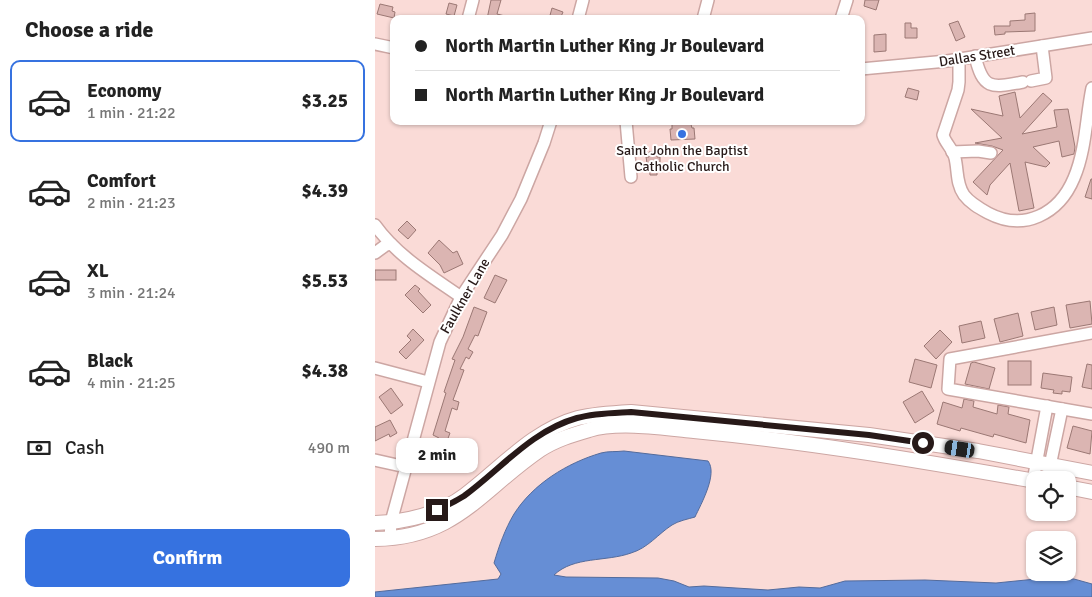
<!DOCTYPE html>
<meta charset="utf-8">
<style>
body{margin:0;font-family:Signika,sans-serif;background:#f2f2f2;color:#222;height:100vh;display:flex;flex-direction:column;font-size:19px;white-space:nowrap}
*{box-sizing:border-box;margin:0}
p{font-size:16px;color:#767676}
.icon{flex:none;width:28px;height:28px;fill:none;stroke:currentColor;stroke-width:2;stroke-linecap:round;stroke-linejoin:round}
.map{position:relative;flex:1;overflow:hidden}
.panel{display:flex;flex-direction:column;background:#fff;width:375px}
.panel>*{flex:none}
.banner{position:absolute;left:15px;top:15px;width:475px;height:110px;border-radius:10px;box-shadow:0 1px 4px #0004;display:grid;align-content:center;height:110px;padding:0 25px;background:#fff}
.fabs{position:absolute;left:651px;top:471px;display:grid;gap:10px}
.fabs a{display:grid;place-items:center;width:50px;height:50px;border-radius:10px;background:#fff;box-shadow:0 1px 4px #0004;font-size:25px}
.end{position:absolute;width:22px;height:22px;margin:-11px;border:6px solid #271918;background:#fff;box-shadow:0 0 0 2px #fff}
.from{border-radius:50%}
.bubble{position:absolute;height:35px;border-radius:10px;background:#fff;box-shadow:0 1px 4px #0004;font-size:16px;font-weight:800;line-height:35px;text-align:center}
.car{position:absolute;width:15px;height:30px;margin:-15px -8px;border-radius:6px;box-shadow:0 0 4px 1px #0007;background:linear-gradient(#222 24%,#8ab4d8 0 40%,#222 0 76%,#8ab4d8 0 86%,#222 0)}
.banner b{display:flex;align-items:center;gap:18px;height:48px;font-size:19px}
.banner b+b{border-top:1px solid #e0e0e0}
.banner i{width:12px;height:12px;background:#222}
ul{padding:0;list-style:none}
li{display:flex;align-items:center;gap:15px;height:82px;margin:0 10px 8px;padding:0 15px;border:2px solid transparent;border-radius:10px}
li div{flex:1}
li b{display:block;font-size:19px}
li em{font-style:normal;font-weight:800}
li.active{border-color:#3672e0}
li>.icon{width:45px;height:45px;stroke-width:1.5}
h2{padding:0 25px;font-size:22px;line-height:60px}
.pay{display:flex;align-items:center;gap:12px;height:55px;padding:0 25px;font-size:19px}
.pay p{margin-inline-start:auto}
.button{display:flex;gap:10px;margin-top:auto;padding:10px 25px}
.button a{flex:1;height:58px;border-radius:10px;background:#3672e0;color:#fff;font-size:20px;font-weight:800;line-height:58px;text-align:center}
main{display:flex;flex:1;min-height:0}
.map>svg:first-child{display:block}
.water{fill:#668ed5;stroke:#536b9c}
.building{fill:#dbb5b2;stroke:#9b7874}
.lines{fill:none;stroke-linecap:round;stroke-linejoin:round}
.minor-casing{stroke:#cca6a3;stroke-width:14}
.major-casing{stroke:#cca6a3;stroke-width:16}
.minor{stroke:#fff;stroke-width:11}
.major{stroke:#fff;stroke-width:14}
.route{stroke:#271918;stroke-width:6}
.poi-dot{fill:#3672e0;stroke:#fff;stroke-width:2}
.labels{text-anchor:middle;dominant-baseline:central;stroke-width:4;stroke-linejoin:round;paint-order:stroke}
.street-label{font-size:14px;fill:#271918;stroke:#fff}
.poi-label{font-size:14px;fill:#271918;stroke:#fff}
</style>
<main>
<section class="panel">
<h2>Choose a ride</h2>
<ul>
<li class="active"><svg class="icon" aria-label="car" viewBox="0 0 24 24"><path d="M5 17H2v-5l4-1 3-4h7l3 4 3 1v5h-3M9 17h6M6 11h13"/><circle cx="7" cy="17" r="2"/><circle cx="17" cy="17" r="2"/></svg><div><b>Economy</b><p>1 min · 21:22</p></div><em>$3.25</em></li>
<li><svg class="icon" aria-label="car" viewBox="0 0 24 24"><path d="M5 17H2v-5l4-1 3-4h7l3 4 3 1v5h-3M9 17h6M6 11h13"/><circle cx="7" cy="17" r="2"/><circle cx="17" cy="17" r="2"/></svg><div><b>Comfort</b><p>2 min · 21:23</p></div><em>$4.39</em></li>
<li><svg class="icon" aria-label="car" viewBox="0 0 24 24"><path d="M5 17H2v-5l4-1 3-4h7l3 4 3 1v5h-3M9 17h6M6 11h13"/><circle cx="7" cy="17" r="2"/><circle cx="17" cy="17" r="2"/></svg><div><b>XL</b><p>3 min · 21:24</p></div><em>$5.53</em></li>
<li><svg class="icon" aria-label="car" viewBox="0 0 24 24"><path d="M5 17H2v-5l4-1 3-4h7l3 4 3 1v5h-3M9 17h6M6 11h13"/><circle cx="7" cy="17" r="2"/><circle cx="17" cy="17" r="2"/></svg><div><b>Black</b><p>4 min · 21:25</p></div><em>$4.38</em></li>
</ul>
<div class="pay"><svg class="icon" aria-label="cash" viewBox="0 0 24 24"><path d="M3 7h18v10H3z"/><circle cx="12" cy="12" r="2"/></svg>Cash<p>490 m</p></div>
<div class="button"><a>Confirm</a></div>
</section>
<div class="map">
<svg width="717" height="597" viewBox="0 0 717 597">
<rect width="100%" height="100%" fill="#fadbd7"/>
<!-- water -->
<path class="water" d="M249 451 333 461C343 474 326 504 320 517 313 519 303 521 297 525 283 534 273 548 256 553 231 562 199 556 179 575L191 577 283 578 299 581 314 587 329 586 393 590 424 587 445 588 470 581 550 580 621 583 661 579H699L717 584V597H0V592L123 579 126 574 119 563C124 546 130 529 139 514 158 484 192 463 226 453 233 451 241 452 249 451Z"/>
<!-- building -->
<g class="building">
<polygon points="116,0 126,0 122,14 134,17 134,19 112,19"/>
<polygon points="490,0 504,0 501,10 489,6"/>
<polygon points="74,3 82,5 79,16 71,14"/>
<polygon points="5,4 18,7 17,11 20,12 19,18 2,14"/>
<polygon points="177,8 188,12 185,19 174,19"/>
<polygon points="660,13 660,31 630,32 630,34 620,35 619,26 635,26 635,21 650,20 650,14"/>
<polygon points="583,21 590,37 581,41 574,24"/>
<polygon points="530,23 536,23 536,28 542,28 542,38 530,38"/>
<polygon points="511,34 511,51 499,52 499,35"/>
<polygon points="533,88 544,91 542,100 530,97"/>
<polygon points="640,92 645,118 668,93 677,101 647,134 682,127 679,110 693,109 700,147 699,154 687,157 684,141 658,147 675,163 671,167 650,162 659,208 644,211 635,163 615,185 612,195 598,182 628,150 617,146 600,143 627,138 596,109 628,116 624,96"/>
<polygon points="300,121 315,121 317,128 319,128 320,139 296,140 295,129 297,129 297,125"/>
<polygon points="282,151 282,157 285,157 285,165 282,166 282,175 275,175 274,163 272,163 271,157 274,157 274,152"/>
<polygon points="716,179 717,179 717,199 710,197"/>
<polygon points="32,221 41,230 33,239 23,230"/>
<polygon points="64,240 78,253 82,251 88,264 69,273 65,265 53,253"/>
<rect x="0" y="270" width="21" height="10"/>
<polygon points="120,275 132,280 120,303 109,298"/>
<polygon points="40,285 45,289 43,291 56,305 48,313 30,295"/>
<polygon points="715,301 717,324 695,328 691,305"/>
<polygon points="99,307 112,312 103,336 100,335 93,349 98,352 94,359 91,357 85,369 89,370 78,400 84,402 82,410 77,408 70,431 75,433 72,441 80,444 76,452 72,451 69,459 58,455 64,438 58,435 71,393 69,392 80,360 77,359 88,337"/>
<polygon points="679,307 682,325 660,330 656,312"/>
<polygon points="643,313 648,336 625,342 619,319"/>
<polygon points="606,321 610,338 587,343 584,326"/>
<polygon points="38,329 49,340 31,359 24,352 36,340 32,336"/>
<polygon points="565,330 577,342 561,359 549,346"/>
<polygon points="540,359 562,365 556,388 534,382"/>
<rect x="633" y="361" width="23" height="24"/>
<polygon points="599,362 620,368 614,389 590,384 596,363"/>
<polygon points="712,364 717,365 717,389 707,387"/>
<polygon points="668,373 697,377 695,392 687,391 687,394 678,393 679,390 666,388"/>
<polygon points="16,388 28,405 16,414 4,397"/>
<polygon points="547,391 559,411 540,423 528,402"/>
<polygon points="589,399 599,401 598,407 622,414 623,405 634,407 633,414 655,420 651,443 619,434 618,437 586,428 585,431 562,424 568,402 587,408"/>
<polygon points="15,420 22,433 15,437 14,434 0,441 0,427"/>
<polygon points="698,426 717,431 715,454 692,448"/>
</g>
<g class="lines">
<defs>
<g id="minor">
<polyline points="93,19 98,0"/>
<polyline points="203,19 208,0"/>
<polyline points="328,19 333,0"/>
<polyline points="466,19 472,0"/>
<polyline points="0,44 19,48"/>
<path d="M600 56C608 90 616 88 648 82"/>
<path d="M584 59V82L583 90 568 135C570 143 578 149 580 158 583 170 581 184 589 195 595 203 604 208 613 213 649 232 684 214 699 178 711 150 711 117 717 88"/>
<polyline points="486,69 572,61 717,38"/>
<polyline points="656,81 671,78 667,46"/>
<polyline points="251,121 256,177"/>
<polyline points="577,152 603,151 616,153"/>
<path d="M0 225C22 256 56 276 86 297"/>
<polyline points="0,253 11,245 16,244"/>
<polyline points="717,333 575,359 573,389 717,414"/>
<polyline points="0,368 53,382"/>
<polyline points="0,460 31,467"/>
<polyline points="672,480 687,409"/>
<polyline points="658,481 672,406"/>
<polyline points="15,539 16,522 65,342 86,297 127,235 146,199 169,143 176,121"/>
</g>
<g id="major">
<polyline points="692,487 717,492"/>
<path d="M0 523C31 522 65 514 90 495 126 468 158 430 203 418 220 414 238 413 256 412L494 435 603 451 717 473"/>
<path d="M0 539C81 538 105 491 165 450 180 440 197 435 214 430 242 421 290 428 319 431 434 442 547 461 660 481"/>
</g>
</defs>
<!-- minor casing -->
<use href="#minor" class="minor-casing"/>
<!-- major casing -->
<use href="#major" class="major-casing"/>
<!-- minor -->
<use href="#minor" class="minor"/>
<!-- major -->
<use href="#major" class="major"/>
</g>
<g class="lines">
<!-- route -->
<path class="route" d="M62 510C71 506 81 501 89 496 126 469 156 431 202 418 220 413 238 413 256 412L494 435 548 443"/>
</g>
<!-- markers -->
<circle class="poi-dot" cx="307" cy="134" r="5"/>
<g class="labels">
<!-- street labels -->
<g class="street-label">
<text transform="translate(602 56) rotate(-9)">Dallas Street</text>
<text transform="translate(90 296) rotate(-60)">Faulkner Lane</text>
</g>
<!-- poi labels -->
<g class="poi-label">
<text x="307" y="150">Saint John the Baptist<tspan x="307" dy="16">Catholic Church</tspan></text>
</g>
</g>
</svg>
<div class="fabs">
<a><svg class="icon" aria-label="locate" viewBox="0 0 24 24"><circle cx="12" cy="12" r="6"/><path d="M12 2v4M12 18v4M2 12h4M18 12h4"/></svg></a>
<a><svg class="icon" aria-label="layers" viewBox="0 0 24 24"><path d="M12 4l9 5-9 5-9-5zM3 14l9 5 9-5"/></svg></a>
</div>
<i class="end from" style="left:548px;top:443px"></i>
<i class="end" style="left:62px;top:510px"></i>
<div class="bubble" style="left:21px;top:438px;width:82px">2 min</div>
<i class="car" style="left:585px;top:449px;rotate:279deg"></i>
<div class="banner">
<b><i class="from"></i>North Martin Luther King Jr Boulevard</b>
<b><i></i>North Martin Luther King Jr Boulevard</b>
</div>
</div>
</main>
